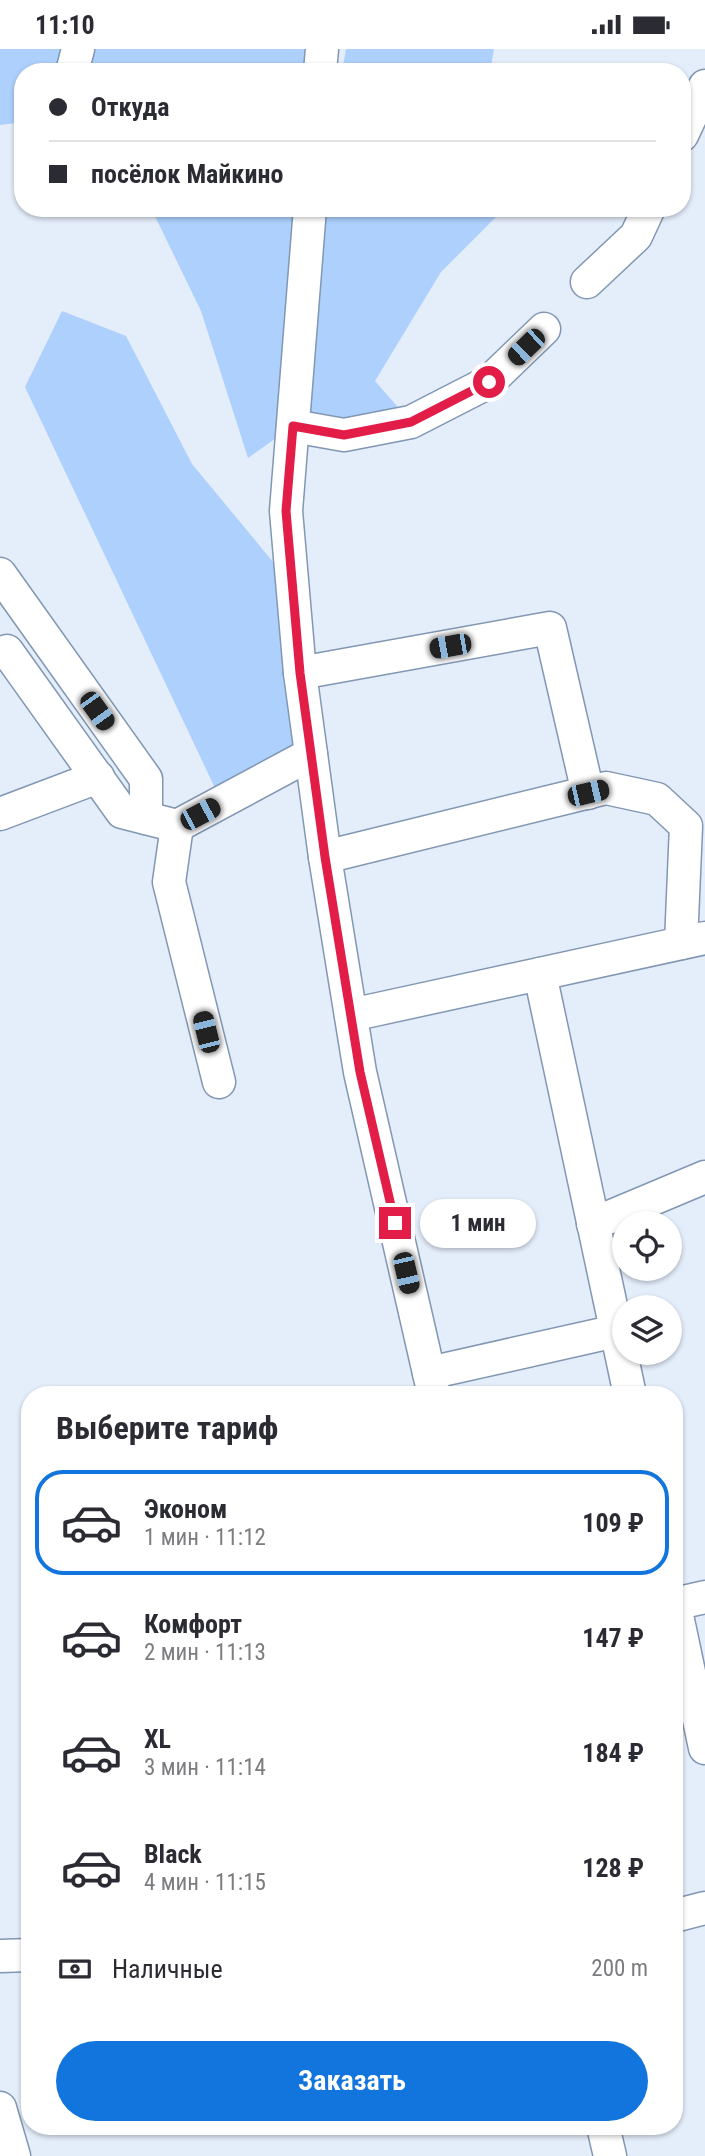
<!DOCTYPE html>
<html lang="ru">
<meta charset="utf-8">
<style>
body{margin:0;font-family:"Roboto Condensed",sans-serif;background:#f2f2f3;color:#2b2b33;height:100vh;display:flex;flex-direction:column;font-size:26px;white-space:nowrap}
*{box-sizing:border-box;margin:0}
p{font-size:23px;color:#7c7c81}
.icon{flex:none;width:38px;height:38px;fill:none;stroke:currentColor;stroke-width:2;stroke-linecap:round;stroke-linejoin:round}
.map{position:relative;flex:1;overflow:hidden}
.drawer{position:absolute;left:21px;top:1337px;width:662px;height:749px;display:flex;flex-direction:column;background:#fff;border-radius:28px;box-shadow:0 2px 5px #0004}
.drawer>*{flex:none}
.hud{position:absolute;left:14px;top:14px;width:677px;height:154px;border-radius:28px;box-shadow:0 2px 5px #0004;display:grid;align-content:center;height:154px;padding:0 35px;background:#fff}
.buttons{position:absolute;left:612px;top:1162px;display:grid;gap:14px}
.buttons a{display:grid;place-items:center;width:70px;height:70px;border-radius:50%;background:#fff;box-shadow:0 2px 5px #0004;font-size:35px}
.end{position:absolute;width:32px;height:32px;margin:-16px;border:9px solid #e11d48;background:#fff;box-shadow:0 0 0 4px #fff}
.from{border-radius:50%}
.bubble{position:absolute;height:49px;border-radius:24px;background:#fff;box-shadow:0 2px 5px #0004;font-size:23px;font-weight:700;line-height:49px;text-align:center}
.car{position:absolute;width:21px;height:42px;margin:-21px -10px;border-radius:9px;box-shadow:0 0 5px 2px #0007;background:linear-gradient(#222 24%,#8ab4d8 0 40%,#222 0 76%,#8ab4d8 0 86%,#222 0)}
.hud b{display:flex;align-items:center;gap:24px;height:66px;font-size:26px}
.hud b+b{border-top:2px solid #e1e1e2}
.hud i{width:18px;height:18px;background:#2b2b33}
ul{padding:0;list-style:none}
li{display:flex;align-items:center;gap:21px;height:105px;margin:0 14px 10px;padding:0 21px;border:4px solid transparent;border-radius:28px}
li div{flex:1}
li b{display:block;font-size:26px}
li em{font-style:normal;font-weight:700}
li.on{border-color:#1274dd}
li>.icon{width:63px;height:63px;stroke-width:1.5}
h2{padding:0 35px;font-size:32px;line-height:84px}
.pay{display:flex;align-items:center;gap:18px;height:77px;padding:0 35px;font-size:26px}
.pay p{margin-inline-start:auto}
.action{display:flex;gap:14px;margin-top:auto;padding:14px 35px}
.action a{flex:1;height:80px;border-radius:42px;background:#1274dd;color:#fff;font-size:28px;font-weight:700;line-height:80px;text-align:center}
.status{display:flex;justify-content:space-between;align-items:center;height:49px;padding:0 35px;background:#fff;direction:ltr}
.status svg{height:19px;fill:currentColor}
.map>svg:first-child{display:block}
.green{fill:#aed0fd}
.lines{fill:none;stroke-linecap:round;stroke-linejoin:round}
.minor-casing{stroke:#8197b3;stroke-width:35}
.minor{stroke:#fff;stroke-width:32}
.route{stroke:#e11d48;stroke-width:9}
</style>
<div class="status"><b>11:10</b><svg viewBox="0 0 49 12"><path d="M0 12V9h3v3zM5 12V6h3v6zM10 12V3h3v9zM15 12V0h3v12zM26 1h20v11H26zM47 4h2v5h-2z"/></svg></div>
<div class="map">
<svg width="705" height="2107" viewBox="0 0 705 2107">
<rect width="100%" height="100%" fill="#e4edfa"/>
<!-- green -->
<g class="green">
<polygon points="0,0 322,0 320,23 23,23 23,73 0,76"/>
<polygon points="346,0 494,0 490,23 342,23"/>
<polygon points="151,159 505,159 441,223 375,332 411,373 293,377 248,409 201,262"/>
<polygon points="62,262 126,287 192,415 293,537 311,705 215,739 25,338"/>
</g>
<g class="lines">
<defs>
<g id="minor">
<polyline points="72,23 78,0"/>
<polyline points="320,23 322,0"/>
<polyline points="682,86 705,37"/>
<polyline points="310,159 286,462 300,624 325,808 360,1023 434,1346"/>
<polyline points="587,233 636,187 649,159"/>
<polyline points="293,377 344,386 411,373 489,333 544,280"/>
<polyline points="0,525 146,730 146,769"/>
<polyline points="7,602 122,763 177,777 311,705"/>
<polyline points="300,624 550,579 588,744"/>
<polyline points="0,765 98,728"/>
<polyline points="177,777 169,833 219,1033"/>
<polyline points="325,808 606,739 657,750 686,777 681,894"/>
<polyline points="540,925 630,1346"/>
<polyline points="351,966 705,889"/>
<polyline points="593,1175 705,1128"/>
<polyline points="429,1324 616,1282"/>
<polyline points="674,1552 705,1699"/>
<polyline points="674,1555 705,1548"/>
<polyline points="674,1867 705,1859"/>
<polyline points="0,1907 30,1906"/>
<polyline points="0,2059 14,2107"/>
<polyline points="603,2077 610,2107"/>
</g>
</defs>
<!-- minor casing -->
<use href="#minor" class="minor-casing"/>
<!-- minor -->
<use href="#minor" class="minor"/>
</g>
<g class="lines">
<!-- route -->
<polyline class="route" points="395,1174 360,1023 325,808 300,624 286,462 293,377 344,386 411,373 489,333"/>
</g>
</svg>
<div class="buttons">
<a><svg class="icon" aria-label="locate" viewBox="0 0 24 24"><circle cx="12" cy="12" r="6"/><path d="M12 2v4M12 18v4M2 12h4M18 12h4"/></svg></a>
<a><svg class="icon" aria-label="layers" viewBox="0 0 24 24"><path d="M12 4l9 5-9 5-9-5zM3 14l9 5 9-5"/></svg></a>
</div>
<i class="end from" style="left:489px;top:333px"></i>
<i class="end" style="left:395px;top:1174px"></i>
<div class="bubble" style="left:420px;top:1150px;width:116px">1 мин</div>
<i class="car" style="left:526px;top:298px;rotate:226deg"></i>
<i class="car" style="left:450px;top:597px;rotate:260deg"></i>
<i class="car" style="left:97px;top:662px;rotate:144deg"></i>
<i class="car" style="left:588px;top:744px;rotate:77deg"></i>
<i class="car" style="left:200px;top:765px;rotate:62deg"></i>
<i class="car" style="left:206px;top:983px;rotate:346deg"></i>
<i class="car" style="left:406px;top:1224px;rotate:167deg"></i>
<div class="hud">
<b><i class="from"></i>Откуда</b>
<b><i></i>посёлок Майкино</b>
</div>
<section class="drawer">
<h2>Выберите тариф</h2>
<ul>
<li class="on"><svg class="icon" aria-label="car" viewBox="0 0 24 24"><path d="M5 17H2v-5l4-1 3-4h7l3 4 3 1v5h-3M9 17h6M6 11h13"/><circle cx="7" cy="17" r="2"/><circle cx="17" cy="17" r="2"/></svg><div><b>Эконом</b><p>1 мин · 11:12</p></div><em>109 ₽</em></li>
<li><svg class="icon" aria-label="car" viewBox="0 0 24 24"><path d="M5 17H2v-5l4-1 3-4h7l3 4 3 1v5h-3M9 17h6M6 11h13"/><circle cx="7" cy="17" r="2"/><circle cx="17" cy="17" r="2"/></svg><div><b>Комфорт</b><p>2 мин · 11:13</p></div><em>147 ₽</em></li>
<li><svg class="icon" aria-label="car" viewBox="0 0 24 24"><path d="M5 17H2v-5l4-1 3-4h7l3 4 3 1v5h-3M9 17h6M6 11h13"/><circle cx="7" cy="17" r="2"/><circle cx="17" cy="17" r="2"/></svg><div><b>XL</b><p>3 мин · 11:14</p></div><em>184 ₽</em></li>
<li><svg class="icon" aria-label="car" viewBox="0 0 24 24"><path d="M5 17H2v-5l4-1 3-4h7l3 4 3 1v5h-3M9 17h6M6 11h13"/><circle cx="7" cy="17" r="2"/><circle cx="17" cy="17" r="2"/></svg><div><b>Black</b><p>4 мин · 11:15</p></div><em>128 ₽</em></li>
</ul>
<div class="pay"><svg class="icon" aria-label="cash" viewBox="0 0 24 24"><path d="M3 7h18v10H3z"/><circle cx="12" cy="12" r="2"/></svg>Наличные<p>200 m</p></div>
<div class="action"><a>Заказать</a></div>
</section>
</div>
